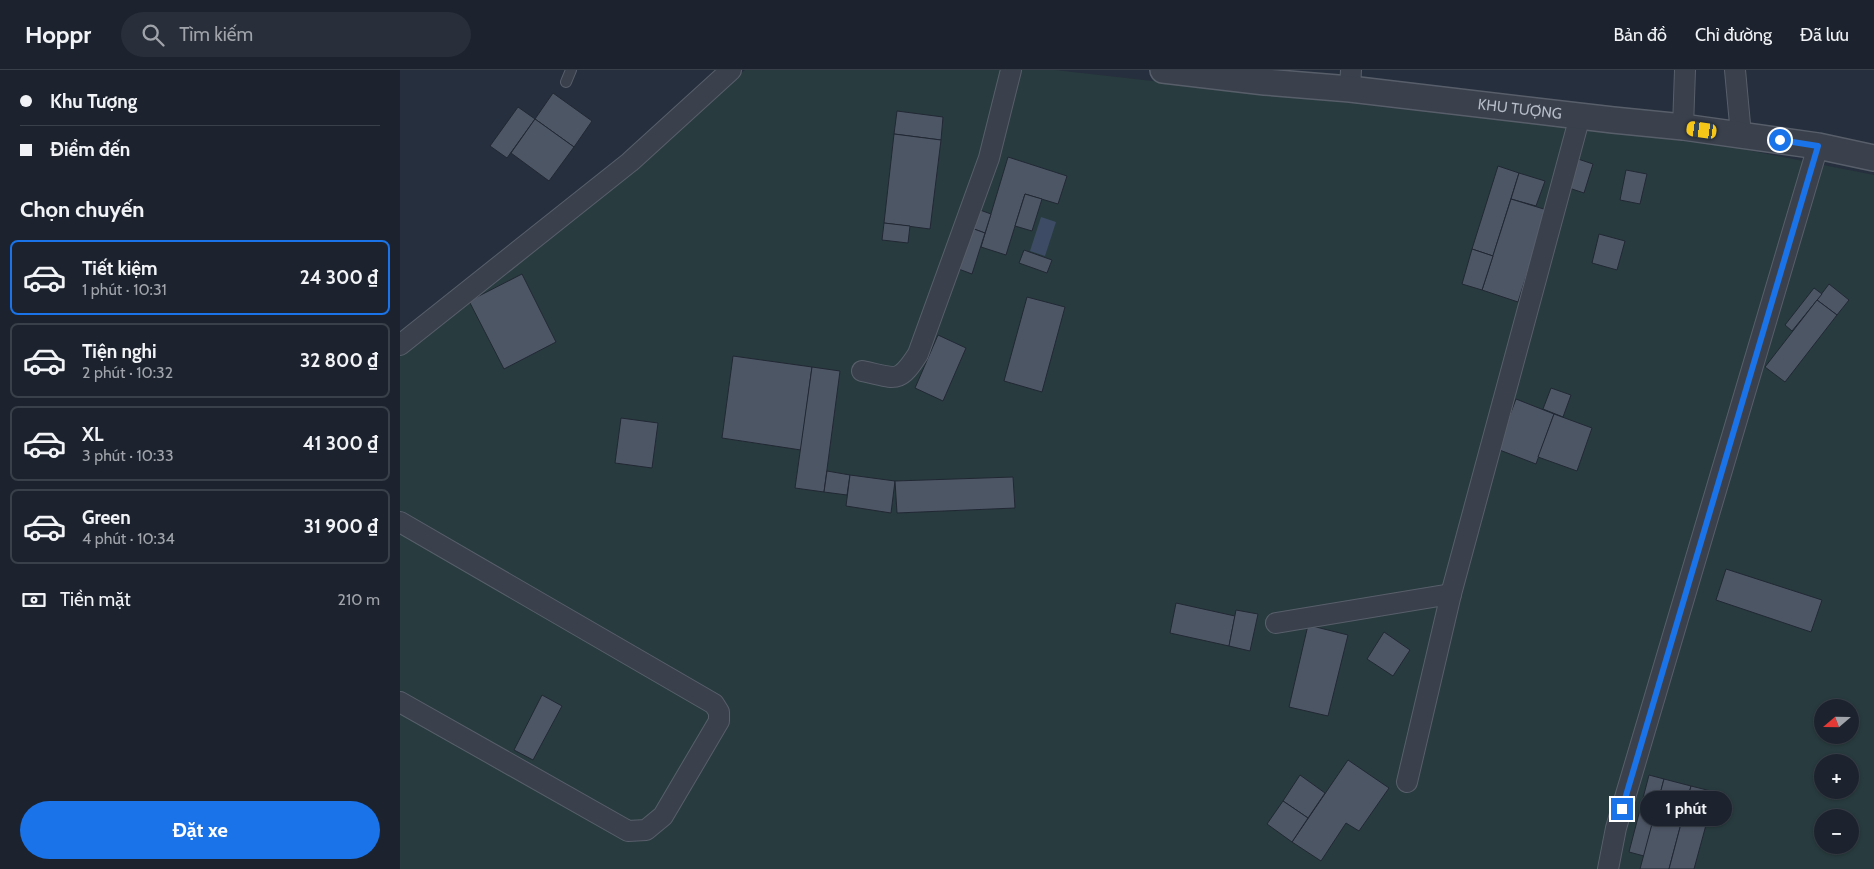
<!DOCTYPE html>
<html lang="vi">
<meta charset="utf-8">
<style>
body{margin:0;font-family:Cabin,sans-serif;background:#292f3a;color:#f1f3f6;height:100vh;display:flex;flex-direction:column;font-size:19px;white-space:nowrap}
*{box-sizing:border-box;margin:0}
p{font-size:16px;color:#a0a4aa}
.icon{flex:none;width:28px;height:28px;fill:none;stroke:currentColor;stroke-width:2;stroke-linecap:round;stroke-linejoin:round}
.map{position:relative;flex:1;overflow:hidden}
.panel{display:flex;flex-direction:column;background:#1c232e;width:400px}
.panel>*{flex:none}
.top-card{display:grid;align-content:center;height:110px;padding:0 20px;background:#1c232e}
.needle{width:32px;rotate:250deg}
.buttons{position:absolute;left:1414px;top:629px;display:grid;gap:10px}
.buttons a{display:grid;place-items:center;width:45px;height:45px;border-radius:50%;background:#1c232e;box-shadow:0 1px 4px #0004,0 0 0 1px #3a404a;font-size:25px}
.end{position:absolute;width:22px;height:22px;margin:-11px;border:6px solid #1a73e8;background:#fff;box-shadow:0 0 0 2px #fff}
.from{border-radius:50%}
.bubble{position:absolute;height:35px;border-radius:18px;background:#1c232e;box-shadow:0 1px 4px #0004,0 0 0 1px #3a404a;font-size:16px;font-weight:700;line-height:35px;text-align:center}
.car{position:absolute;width:15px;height:30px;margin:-15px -8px;border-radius:6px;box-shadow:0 0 4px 1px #0007;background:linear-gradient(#f5c518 24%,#345 0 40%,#f5c518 0 76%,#345 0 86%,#f5c518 0)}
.top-card b{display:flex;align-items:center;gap:18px;height:48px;font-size:19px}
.top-card b+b{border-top:1px solid #3a404a}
.top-card i{width:12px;height:12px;background:#f1f3f6}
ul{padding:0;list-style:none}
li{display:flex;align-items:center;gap:15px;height:75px;margin:0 10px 8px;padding:0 10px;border:2px solid #3a404a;border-radius:8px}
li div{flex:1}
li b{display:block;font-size:19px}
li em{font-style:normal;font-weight:700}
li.active{border-color:#1a73e8}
li>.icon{width:45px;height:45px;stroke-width:1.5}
h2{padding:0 20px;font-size:22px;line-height:60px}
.pay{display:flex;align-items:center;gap:12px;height:55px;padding:0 20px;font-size:19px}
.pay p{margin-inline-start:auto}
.cta{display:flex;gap:10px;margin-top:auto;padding:10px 20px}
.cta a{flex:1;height:58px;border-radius:30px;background:#1a73e8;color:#fff;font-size:20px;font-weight:700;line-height:58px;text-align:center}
header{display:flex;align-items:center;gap:30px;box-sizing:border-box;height:70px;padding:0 25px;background:#1c232e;border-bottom:1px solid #3a404a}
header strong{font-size:24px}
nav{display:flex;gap:28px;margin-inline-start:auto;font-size:18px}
.search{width:350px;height:45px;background:#292f3a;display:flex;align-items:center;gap:12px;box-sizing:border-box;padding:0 18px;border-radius:28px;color:#a0a4aa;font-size:19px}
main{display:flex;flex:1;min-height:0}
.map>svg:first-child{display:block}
.green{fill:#283b3e;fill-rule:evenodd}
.water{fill:#3d4c64}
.building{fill:#4d5665;stroke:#212834}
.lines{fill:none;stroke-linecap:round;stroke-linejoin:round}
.service-casing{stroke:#585f6b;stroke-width:12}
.minor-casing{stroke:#585f6b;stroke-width:22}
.tertiary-casing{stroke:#585f6b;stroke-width:28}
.service{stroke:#3a414d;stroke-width:10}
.minor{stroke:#3a414d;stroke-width:20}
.tertiary{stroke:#3a414d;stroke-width:25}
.route{stroke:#1a73e8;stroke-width:6}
.labels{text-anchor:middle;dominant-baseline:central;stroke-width:5;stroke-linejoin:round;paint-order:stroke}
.street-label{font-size:15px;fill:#b6bdc8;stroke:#1f2632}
</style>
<header>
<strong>Hoppr</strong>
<div class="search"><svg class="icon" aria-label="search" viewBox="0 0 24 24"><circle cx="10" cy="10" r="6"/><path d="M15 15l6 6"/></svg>Tìm kiếm</div>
<nav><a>Bản đồ</a><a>Chỉ đường</a><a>Đã lưu</a></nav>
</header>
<main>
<section class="panel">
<div class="top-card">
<b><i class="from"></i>Khu Tượng</b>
<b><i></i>Điểm đến</b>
</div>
<h2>Chọn chuyến</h2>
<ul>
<li class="active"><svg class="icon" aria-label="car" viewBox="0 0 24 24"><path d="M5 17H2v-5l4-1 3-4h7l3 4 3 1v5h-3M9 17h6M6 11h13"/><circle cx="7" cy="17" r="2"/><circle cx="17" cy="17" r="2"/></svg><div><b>Tiết kiệm</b><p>1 phút · 10:31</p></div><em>24 300 ₫</em></li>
<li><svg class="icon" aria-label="car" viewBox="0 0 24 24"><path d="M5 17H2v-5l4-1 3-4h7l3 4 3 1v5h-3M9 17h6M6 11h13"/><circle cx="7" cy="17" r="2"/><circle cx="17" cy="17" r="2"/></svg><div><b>Tiện nghi</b><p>2 phút · 10:32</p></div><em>32 800 ₫</em></li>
<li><svg class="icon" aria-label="car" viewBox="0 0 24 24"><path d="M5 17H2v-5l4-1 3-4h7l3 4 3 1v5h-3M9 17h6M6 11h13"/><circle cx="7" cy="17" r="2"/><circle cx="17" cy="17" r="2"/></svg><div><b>XL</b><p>3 phút · 10:33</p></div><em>41 300 ₫</em></li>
<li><svg class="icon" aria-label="car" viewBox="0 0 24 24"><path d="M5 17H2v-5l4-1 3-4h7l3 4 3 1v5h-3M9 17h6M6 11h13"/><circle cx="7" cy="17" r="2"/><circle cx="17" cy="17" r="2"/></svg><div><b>Green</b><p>4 phút · 10:34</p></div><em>31 900 ₫</em></li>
</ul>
<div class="pay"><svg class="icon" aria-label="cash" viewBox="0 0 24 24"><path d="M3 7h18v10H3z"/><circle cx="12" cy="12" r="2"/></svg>Tiền mặt<p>210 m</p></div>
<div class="cta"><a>Đặt xe</a></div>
</section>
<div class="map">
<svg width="1474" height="799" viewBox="0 0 1474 799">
<rect width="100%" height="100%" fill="#262f3d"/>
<!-- green -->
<path class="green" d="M345 0H655L1327 76 1474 105V799H0V286ZM1422 638H1450V665H1422ZM1422 692H1450V720H1422ZM1422 748H1450V775H1422Z"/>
<!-- water -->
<polygon class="water" points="641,147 656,152 645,186 630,181"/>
<!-- building -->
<g class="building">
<polygon points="153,23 192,51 174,77 135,49"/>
<polygon points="118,37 135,49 107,88 90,76"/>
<polygon points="497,41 543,47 541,70 494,64"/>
<polygon points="135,49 174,77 149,111 111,83"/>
<polygon points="494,64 541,70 530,159 484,153"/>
<polygon points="608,87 667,106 658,134 625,124 606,185 581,177"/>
<polygon points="1175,88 1193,94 1184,123 1166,117"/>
<polygon points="1098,96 1119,103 1093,186 1072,179"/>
<polygon points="1226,100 1247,104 1240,134 1220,130"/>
<polygon points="1119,103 1145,111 1136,136 1111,129"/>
<polygon points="625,124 642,129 632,161 615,156"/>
<polygon points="1111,129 1147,140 1118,232 1082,220"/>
<polygon points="580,140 591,144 585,163 574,159"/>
<polygon points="484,153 510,156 508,173 482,170"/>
<polygon points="574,159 585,163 572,204 556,198"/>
<polygon points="1199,164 1225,171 1217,200 1192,193"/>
<polygon points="1072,179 1093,186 1082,220 1062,214"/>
<polygon points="624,180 652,190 647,203 619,193"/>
<polygon points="122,204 156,272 104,299 69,231"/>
<polygon points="1429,214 1449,230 1437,245 1417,230"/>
<polygon points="1414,218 1422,224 1392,261 1385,255"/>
<polygon points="627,227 665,237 642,322 604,311"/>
<polygon points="1417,230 1437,245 1385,312 1365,297"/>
<polygon points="538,265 566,278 543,331 515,318"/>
<polygon points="333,286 412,297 401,380 322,368"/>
<polygon points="412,297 440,301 424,422 395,418"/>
<polygon points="1151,318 1171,325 1163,347 1143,339"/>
<polygon points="1116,329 1154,344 1136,394 1097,379"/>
<polygon points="1154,344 1192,358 1177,401 1138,387"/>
<polygon points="221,348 258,353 252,398 215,393"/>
<polygon points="427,401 450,405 447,425 424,422"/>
<polygon points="450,405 495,411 491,443 446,436"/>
<polygon points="613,407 615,438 497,443 495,411"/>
<polygon points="1326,499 1422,530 1411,562 1316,530"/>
<polygon points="776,533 835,546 829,576 770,563"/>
<polygon points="836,540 858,544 850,581 829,576"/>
<polygon points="908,555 948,565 928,646 889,637"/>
<polygon points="984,562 1010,580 993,606 967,589"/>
<polygon points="142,625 162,636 133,690 114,680"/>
<polygon points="948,690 989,718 959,761 946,753 921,791 892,772"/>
<polygon points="900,705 925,723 908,748 883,731"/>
<polygon points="1249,705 1264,709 1244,786 1229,782"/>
<polygon points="1264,709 1291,716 1269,799 1240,799"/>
<polygon points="1291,716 1315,722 1294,799 1269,799"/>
<polygon points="883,731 908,748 892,772 867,754"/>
</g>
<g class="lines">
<defs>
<polyline id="service" points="166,12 171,0"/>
<g id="minor">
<polyline points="1335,0 1341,65"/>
<polyline points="950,19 951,0"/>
<polyline points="1283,57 1285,0"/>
<polyline points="0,275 230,92 331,0"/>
<path d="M462 301C496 308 498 315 518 284L589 88 611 0"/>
<polyline points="0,452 314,634 319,642 319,651 263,746 246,760 228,761 0,632"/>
<polyline points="876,553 1051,524"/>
<polyline points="1007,712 1051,524 1180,46"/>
<polyline points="1208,799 1216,758 1418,76"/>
</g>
<g id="tertiary">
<path id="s1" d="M763 0 865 12 950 19 1213 50 1283 57 1418 76 1474 88"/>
</g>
</defs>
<!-- service casing -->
<use href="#service" class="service-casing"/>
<!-- minor casing -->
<use href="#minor" class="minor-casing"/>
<!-- tertiary casing -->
<use href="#tertiary" class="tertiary-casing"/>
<!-- service -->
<use href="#service" class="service"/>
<!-- minor -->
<use href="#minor" class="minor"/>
<!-- tertiary -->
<use href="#tertiary" class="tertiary"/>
</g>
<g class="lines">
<!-- route -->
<polyline class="route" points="1222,739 1418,76 1380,70"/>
</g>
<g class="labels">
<!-- street labels -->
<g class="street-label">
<text stroke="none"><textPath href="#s1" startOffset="359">KHU TƯỢNG</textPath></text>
</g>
</g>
</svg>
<div class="buttons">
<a><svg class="needle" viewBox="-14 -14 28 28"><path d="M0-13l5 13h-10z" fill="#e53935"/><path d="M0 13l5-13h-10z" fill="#a0a4aa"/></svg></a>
<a>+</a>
<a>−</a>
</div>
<i class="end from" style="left:1380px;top:70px"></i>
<i class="end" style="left:1222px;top:739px"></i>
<div class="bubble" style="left:1240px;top:721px;width:92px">1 phút</div>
<i class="car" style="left:1302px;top:60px;rotate:278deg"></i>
</div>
</main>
